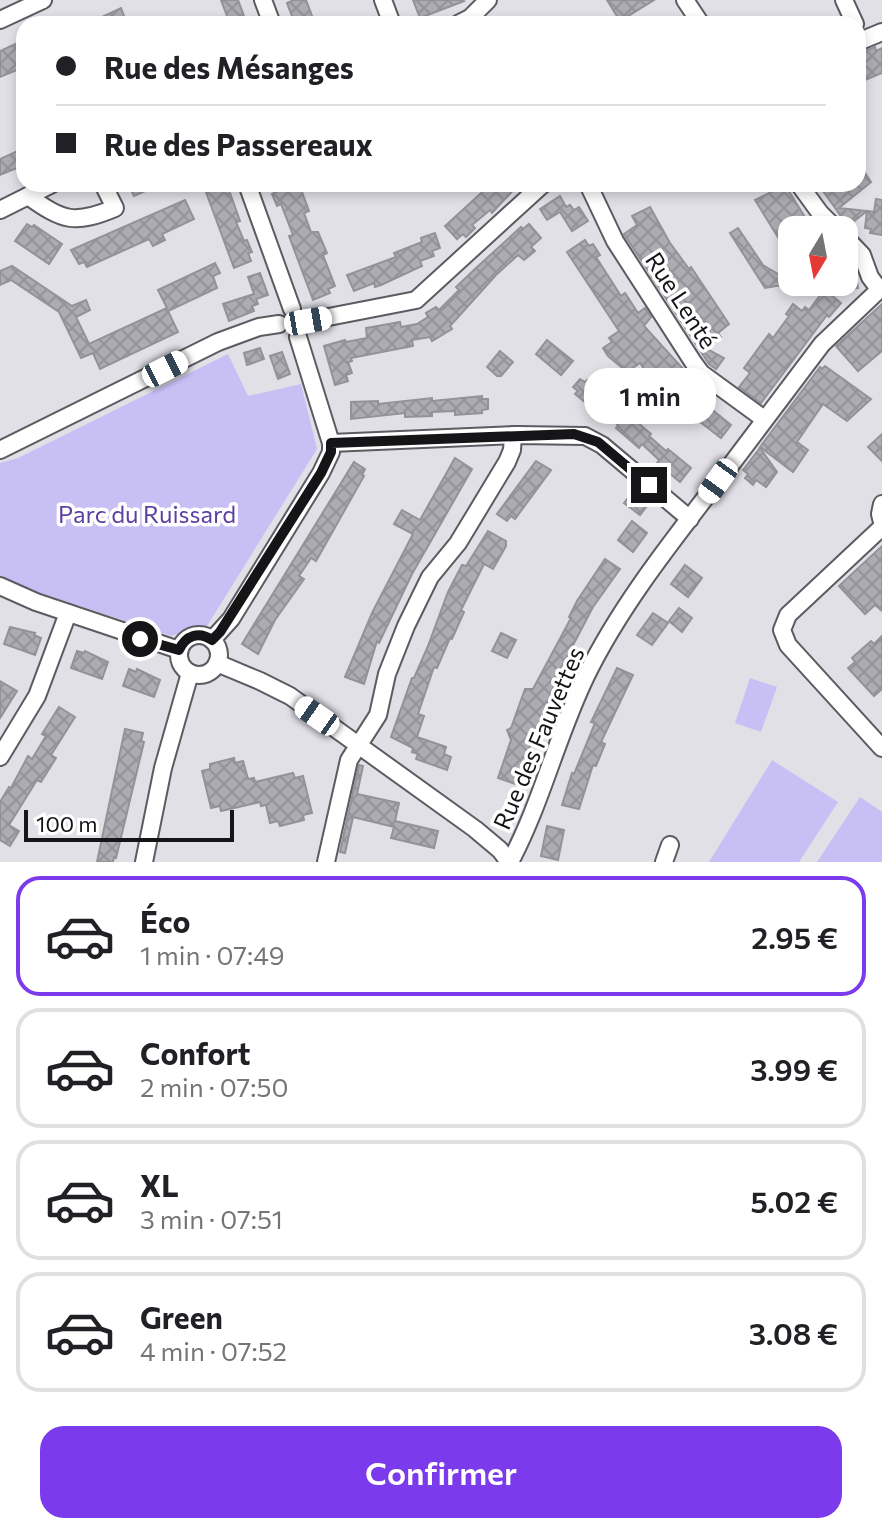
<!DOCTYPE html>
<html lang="fr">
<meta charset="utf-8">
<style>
body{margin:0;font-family:Commissioner,sans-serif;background:#f6f6f6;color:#202124;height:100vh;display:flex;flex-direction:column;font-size:30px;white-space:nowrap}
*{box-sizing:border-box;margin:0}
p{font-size:26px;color:#757577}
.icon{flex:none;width:44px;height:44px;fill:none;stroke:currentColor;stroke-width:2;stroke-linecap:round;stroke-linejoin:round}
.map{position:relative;height:862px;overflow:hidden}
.details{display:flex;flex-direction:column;background:#fff;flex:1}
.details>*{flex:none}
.guide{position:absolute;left:16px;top:16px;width:850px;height:176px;border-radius:24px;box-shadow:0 4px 12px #0003;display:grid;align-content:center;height:176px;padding:0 40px;background:#fff}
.needle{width:52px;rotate:190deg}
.controls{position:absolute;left:778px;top:216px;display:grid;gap:16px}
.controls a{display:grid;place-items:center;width:80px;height:80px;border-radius:16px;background:#fff;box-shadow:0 4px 12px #0003;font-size:40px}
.scale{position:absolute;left:24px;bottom:20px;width:210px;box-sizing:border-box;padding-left:8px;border:4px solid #151417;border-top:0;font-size:22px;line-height:28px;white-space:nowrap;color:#151417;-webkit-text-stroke:6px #fff;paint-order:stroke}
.end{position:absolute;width:36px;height:36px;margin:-18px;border:10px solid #151417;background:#fff;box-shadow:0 0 0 4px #fff}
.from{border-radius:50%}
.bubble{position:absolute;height:56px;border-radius:24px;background:#fff;box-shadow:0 4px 12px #0003;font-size:26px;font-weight:600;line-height:56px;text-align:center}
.car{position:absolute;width:24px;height:48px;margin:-24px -12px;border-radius:10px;box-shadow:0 0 6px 2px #0007;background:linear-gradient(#fff 24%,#345 0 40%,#fff 0 76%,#345 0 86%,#fff 0)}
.guide b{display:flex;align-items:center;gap:28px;height:76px;font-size:30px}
.guide b+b{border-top:2px solid #e0e0e0}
.guide i{width:20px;height:20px;background:#202124}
ul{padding:14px 0 0;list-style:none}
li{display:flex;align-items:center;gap:24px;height:120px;margin:0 16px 12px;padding:0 24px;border:4px solid #e0e0e0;border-radius:24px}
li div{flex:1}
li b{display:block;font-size:30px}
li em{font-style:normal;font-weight:600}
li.on{border-color:#7c3aed}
li>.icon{width:72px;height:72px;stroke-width:1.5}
.primary-button{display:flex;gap:16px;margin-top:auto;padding:16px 40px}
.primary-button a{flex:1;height:92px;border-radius:24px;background:#7c3aed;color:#fff;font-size:32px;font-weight:600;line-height:92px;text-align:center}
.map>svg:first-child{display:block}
.green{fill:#c8bff4}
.building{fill:url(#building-cross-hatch);stroke:#939298;stroke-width:2}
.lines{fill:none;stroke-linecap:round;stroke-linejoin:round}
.minor-casing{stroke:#5c5b61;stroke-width:20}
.minor{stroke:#fff;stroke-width:16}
.route{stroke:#151417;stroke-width:10}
.labels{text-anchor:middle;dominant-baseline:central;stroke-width:7;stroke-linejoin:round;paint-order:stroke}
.street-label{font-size:24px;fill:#151417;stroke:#fff}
.park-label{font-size:24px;fill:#5c3fa2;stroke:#fff}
</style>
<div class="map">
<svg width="882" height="862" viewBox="0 0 882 862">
<defs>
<pattern id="building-cross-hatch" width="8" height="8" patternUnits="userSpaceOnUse" patternTransform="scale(2)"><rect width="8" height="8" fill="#adacb3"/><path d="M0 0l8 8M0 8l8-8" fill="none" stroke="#949399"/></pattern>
</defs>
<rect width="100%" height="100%" fill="#e1e0e7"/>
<!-- green -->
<g class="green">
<polygon points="228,354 248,396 301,384 317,449 207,626 171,636 10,583 0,576 0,463 18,458"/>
<polygon points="750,678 777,687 761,732 735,723"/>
<polygon points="772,760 838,802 799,862 709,862"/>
<polygon points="860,797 882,812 882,862 817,862"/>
</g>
<!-- building -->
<g class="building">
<polygon points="221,0 238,0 247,24 230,24"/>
<polygon points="294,0 306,0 315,24 295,24 287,3"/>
<polygon points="413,0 463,0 464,1 420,18"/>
<polygon points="607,0 654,0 620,21"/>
<polygon points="121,8 127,24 87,24"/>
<polygon points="24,40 24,67 0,77 0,51"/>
<polygon points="875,47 876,51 882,48 882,73 858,83 858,54"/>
<polygon points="24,148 24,165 0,175 0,159"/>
<polygon points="858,162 871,182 839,208 867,211 848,226 818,184 858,184"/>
<polygon points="128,184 161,184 134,196"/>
<polygon points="203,184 222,184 226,194 230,193 240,221 236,222 244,241 247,240 252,252 248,253 251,261 234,268"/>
<polygon points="274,184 299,184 309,211 304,213 311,232 318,232 327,253 323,255 335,286 328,289 330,293 313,300 289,236 293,235 281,204 277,206 272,194 276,192"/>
<polygon points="491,184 519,184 492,213 490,210 472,225 475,228 466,237 463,234 457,239 445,226"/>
<polygon points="785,185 813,230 792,230 792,260 755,200"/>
<polygon points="560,196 566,207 570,205 574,210 579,207 588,221 572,231 560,212 547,220 540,209"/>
<polygon points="876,199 882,200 882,235 870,233 871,229 865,228 867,211 874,212"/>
<polygon points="185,200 194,219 162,234 165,240 153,246 149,239 87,267 84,262 79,264 71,250"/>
<polygon points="650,207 670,243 689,269 691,267 729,324 718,333 721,337 705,348 724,358 716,369 709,364 624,234 637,225 632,216"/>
<polygon points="27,224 32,227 34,225 62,244 49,264 15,241"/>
<polygon points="529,224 541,238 531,247 535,251 524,260 518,255 496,275 450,326 452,329 432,341 430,337 412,340 413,346 351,358 352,361 348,362 352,373 346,375 348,381 335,385 324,346 345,340 346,342 367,338 366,328 400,322 401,327 417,324 428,317 426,313 436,307 439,310 459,290 456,287 476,268 521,227 523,229"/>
<polygon points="738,228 763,265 783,277 783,285 765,288 730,233"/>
<polygon points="435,233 440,248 432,251 434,256 420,261 422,266 381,285 375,287 374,283 354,291 347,275 396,257 394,253 422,242 421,238"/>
<polygon points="585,240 589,246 593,244 600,255 596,257 621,296 625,293 638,313 645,308 651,317 644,326 695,382 687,392 676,379 663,387 657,379 653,382 640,363 627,372 608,356 603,348 612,342 609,338 619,331 567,252"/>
<polygon points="215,263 220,273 213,276 217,288 168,311 178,332 100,369 93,353 81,358 59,312 11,280 0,285 0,271 12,266 72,306 86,300 90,310 76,317 89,344 167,308 158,290"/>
<polygon points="260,273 268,295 256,299 258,304 252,306 254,311 229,321 223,304 254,294 248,277"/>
<polygon points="818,282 857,282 858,288 829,293 841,303 829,317 827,315 761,403 739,387 750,373 744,368 769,334 773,338 789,316 786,314 793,304 802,311 805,307 809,310 821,294"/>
<polygon points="882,304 882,351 858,371 836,346"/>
<polygon points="547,340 573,361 561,375 536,354"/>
<polygon points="260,348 264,359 247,365 244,353"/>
<polygon points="500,351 513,362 501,376 497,376 487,367"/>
<polygon points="282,352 290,374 278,379 270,356"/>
<polygon points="825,366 871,399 847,421 823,404 797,442 808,450 793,472 760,447 820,367 822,369"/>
<polygon points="580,379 585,382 587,380 626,417 628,414 651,434 649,436 666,451 668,449 691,468 680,482 657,463 659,460 642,444 639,448 616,428 618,425 601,410 598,413 575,394 578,391 573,387"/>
<polygon points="482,396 482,399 488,399 488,409 482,410 482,413 455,415 455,411 432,412 432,416 405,417 405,413 351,419 351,402 378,401 378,404 432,398 432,401"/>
<polygon points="710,408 731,425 721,438 699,421"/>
<polygon points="882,434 882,461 868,447"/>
<polygon points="760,448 777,472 766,487 756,480 753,485 745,478 748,474 743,470"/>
<polygon points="455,458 472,469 412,574 379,643 377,641 364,684 345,677 372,613 413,534 394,524 402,510 420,520"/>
<polygon points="536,461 551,470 515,519 511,516 507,521 497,514"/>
<polygon points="354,462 365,469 362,475 364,476 316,561 311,558 299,576 304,579 275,620 258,654 242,644"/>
<polygon points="631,494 647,506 640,515 624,503"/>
<polygon points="632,521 647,533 633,552 618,540"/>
<polygon points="488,531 506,541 506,546 493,569 484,564 461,610 464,612 452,639 450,638 437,668 434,667 418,714 424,716 417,737 446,747 444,754 451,757 447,770 416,759 418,754 412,752 413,748 391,737 412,678 414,678 428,646 448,592 462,565 466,566"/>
<polygon points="882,546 882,611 875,605 865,614 839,586"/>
<polygon points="605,559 620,569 593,607 560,670 515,784 498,778 511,740 507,730 511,728 525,689 533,689 571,618 569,617 577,601"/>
<polygon points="685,565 702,578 688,597 671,584"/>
<polygon points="679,608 692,618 682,632 669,621"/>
<polygon points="653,613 668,623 652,645 637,635"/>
<polygon points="10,627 35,633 34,635 41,638 35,655 4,644"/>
<polygon points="501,633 516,640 507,658 492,651"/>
<polygon points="882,636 882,689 874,696 848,668 855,662 852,658 862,649 871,641 874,644"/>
<polygon points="77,651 84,653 85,651 108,662 102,679 71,668"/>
<polygon points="617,668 633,675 601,742 605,744 596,766 593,765 579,809 562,805 572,773 574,774 595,723 591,722"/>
<polygon points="129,669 136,672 137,669 160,680 154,697 123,686"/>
<polygon points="0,681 17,691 0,718"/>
<polygon points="59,707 75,717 51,755 56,758 41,782 37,780 9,825 19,831 10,846 0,840 0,802 9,787 11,788 28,756 32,759 46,736 42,734"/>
<polygon points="125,729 143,733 141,741 144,742 116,858 114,857 113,862 97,862"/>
<polygon points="234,758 235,763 243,761 248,779 254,778 255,782 293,773 295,778 303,776 312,813 303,815 304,820 280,826 278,821 270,823 266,805 261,806 260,802 221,811 220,806 211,808 202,771 210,769 210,764"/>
<polygon points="359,765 363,766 357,794 399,803 395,821 438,831 434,848 391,838 394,827 353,817 345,853 340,852"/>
<polygon points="547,826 564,830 558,860 541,856"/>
</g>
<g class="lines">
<defs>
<g id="minor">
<polyline points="263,0 272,24"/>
<polyline points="383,0 392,24"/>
<polyline points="685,0 701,24"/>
<polyline points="844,0 855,24"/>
<polyline points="0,20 43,0"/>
<polyline points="458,24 470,18 488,0"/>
<polyline points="858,42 882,32"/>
<polyline points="247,184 292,309"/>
<polyline points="588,184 615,241 693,362 701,373 764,419"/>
<polyline points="799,184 820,213 837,230"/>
<path d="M28 196C63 221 74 225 115 208L103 184"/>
<polyline points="0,210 52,184"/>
<polyline points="844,236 862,255 870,277 879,289"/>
<polyline points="308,321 416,300 543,184"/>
<polyline points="331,443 517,435 585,436 602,445 690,519"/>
<polyline points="0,450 218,342 259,327 279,324"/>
<polyline points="730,466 822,344 882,287"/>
<polyline points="882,504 880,514 882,522"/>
<polyline points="882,527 788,615 782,630 788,645 882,748"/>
<polyline points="0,586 36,602 179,650"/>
<circle cx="199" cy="655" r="20"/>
<polyline points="212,640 231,619 321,473 331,452 331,443 298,337"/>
<polyline points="217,663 260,681 290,696 475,829 500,850 509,862"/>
<polyline points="0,757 37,696 68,613"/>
<polyline points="144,862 163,768 190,673"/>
<polyline points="326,862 349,760 378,715 387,674 406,626 430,577 458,543 507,462 512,450 513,435"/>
<path d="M510 862C542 802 557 735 587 674 622 603 674 539 722 476"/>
<polyline points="664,862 670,845"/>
</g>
</defs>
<!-- minor casing -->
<use href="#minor" class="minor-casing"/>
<!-- minor -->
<use href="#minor" class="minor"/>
</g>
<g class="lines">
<!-- route -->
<path class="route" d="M140 639 179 650C186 635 199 631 212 640L220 632 321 473 331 452V443L574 434 598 442 649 485"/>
</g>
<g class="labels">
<!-- street labels -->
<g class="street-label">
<text transform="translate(682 300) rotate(57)">Rue Lenté</text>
<text transform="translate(538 738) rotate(-67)">Rue des Fauvettes</text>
</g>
<!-- park labels -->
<g class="park-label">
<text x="147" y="513">Parc du Ruissard</text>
</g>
</g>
</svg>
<div class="controls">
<a><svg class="needle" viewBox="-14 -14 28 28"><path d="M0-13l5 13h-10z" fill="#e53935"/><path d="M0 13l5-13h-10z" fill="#757577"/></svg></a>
</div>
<div class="scale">100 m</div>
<i class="end from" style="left:140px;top:639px"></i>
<i class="end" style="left:649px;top:485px"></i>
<div class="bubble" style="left:584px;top:368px;width:132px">1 min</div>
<i class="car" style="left:308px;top:321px;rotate:80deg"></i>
<i class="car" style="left:165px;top:369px;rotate:63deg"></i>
<i class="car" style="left:718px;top:481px;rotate:216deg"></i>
<i class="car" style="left:317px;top:716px;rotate:305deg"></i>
<div class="guide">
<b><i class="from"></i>Rue des Mésanges</b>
<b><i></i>Rue des Passereaux</b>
</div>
</div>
<section class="details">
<ul>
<li class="on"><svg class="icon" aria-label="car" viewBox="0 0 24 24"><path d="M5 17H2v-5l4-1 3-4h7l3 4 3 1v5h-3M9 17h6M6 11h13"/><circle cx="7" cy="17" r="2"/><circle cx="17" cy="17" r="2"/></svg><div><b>Éco</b><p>1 min · 07:49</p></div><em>2.95 €</em></li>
<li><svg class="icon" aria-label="car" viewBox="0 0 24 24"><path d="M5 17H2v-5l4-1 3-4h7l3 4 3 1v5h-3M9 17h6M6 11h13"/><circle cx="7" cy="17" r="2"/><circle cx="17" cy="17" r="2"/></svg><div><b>Confort</b><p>2 min · 07:50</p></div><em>3.99 €</em></li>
<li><svg class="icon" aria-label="car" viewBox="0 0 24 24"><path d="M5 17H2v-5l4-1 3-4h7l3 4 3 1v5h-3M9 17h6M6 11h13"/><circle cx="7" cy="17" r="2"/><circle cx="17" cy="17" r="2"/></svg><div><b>XL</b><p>3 min · 07:51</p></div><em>5.02 €</em></li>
<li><svg class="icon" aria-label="car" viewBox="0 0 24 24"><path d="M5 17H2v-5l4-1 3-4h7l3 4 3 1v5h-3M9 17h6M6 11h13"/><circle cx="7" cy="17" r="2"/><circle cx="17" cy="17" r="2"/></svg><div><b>Green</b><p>4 min · 07:52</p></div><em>3.08 €</em></li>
</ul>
<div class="primary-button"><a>Confirmer</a></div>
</section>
